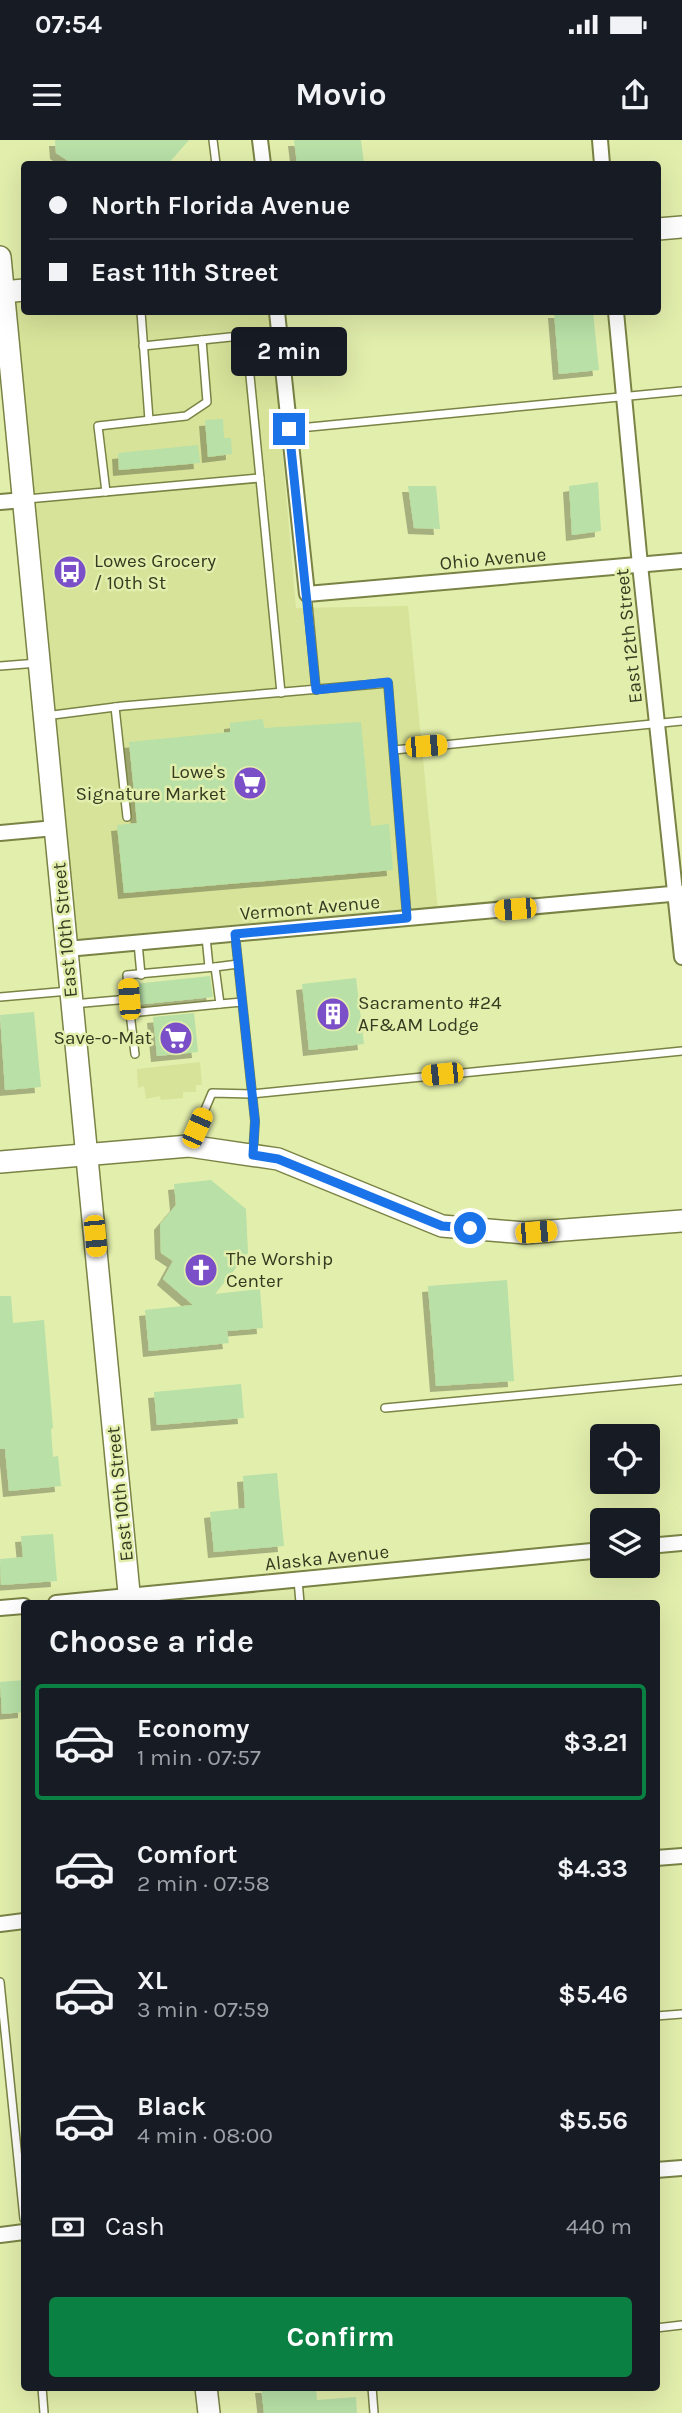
<!DOCTYPE html>
<meta charset="utf-8">
<style>
body{margin:0;font-family:Karla,sans-serif;background:#242831;color:#f1f3f6;height:100vh;display:flex;flex-direction:column;font-size:26px;white-space:nowrap}
*{box-sizing:border-box;margin:0}
p{font-size:23px;color:#9ea1a6}
.icon{flex:none;width:38px;height:38px;fill:none;stroke:currentColor;stroke-width:2;stroke-linecap:round;stroke-linejoin:round}
.map{position:relative;flex:1;overflow:hidden}
.drawer{position:absolute;left:21px;top:1460px;width:639px;height:791px;display:flex;flex-direction:column;background:#171b24;border-radius:7px;box-shadow:0 7px 28px #0002}
.drawer>*{flex:none}
.guide{position:absolute;left:21px;top:21px;width:640px;height:154px;border-radius:7px;box-shadow:0 7px 28px #0002;display:grid;align-content:center;height:154px;padding:0 28px;background:#171b24}
.controls{position:absolute;left:590px;top:1284px;display:grid;gap:14px}
.controls a{display:grid;place-items:center;width:70px;height:70px;border-radius:7px;background:#171b24;box-shadow:0 7px 28px #0002;font-size:35px}
.end{position:absolute;width:32px;height:32px;margin:-16px;border:9px solid #1a73e8;background:#fff;box-shadow:0 0 0 4px #fff}
.from{border-radius:50%}
.bubble{position:absolute;height:49px;border-radius:7px;background:#171b24;box-shadow:0 7px 28px #0002;font-size:23px;font-weight:700;line-height:49px;text-align:center}
.car{position:absolute;width:21px;height:42px;margin:-21px -10px;border-radius:9px;box-shadow:0 0 5px 2px #0007;background:linear-gradient(#f5c518 24%,#345 0 40%,#f5c518 0 76%,#345 0 86%,#f5c518 0)}
.guide b{display:flex;align-items:center;gap:24px;height:66px;font-size:26px}
.guide b+b{border-top:2px solid #363941}
.guide i{width:18px;height:18px;background:#f1f3f6}
ul{padding:0;list-style:none}
li{display:flex;align-items:center;gap:21px;height:116px;margin:0 14px 10px;padding:0 14px;border:4px solid transparent;border-radius:7px}
li div{flex:1}
li b{display:block;font-size:26px}
li em{font-style:normal;font-weight:700}
li.current{border-color:#0b8043}
li>.icon{width:63px;height:63px;stroke-width:1.5}
h2{padding:0 28px;font-size:32px;line-height:84px}
.pay{display:flex;align-items:center;gap:18px;height:77px;padding:0 28px;font-size:26px}
.pay p{margin-inline-start:auto}
.action{display:flex;gap:14px;margin-top:auto;padding:14px 28px}
.action a{flex:1;height:80px;border-radius:7px;background:#0b8043;color:#fff;font-size:28px;font-weight:700;line-height:80px;text-align:center}
.status{display:flex;justify-content:space-between;align-items:center;height:49px;padding:0 35px;background:#171b24;direction:ltr}
.status svg{height:19px;fill:currentColor}
header{display:flex;justify-content:space-between;align-items:center;height:91px;padding:0 28px;background:#171b24;font-size:32px;font-weight:700}
.map>svg:first-child{display:block}
.built{fill:#d7e399}
.building{fill:#b8e0a7;filter:url(#shadow)}
.lines{fill:none;stroke-linecap:round;stroke-linejoin:round}
.lane-casing{stroke:#7a8345;stroke-width:10}
.street-casing{stroke:#7a8345;stroke-width:18}
.secondary-casing{stroke:#7a8345;stroke-width:24}
.lane{stroke:#fff;stroke-width:7}
.street{stroke:#fff;stroke-width:14}
.secondary{stroke:#fff;stroke-width:21}
.route{stroke:#1a73e8;stroke-width:9}
.labels{text-anchor:middle;dominant-baseline:central;stroke-width:5;stroke-linejoin:round;paint-order:stroke}
.street-label{font-size:19px;fill:#363a20;stroke:#e2eeac}
.poi-label{font-size:19px;fill:#363a20;stroke:#e2eeac;text-anchor:start}
</style>
<div class="status"><b>07:54</b><svg viewBox="0 0 49 12"><path d="M0 12V9h3v3zM5 12V6h3v6zM10 12V3h3v9zM15 12V0h3v12zM26 1h20v11H26zM47 4h2v5h-2z"/></svg></div>
<header><svg class="icon" aria-label="menu" viewBox="0 0 24 24"><path d="M4 6h16M4 12h16M4 18h16"/></svg>Movio<svg class="icon" aria-label="share" viewBox="0 0 24 24"><path d="M12 15V3M7 8l5-5 5 5M5 13v7h14v-7"/></svg></header>
<div class="map">
<svg width="682" height="2273" viewBox="0 0 682 2273">
<defs>
<filter id="shadow"><feDropShadow dx="-6" dy="6" stdDeviation="0" flood-color="#0004"/></filter>
</defs>
<rect width="100%" height="100%" fill="#e2eeac"/>
<!-- built -->
<g class="built">
<polygon points="24,154 24,172 270,172 296,468 408,466 438,771 72,803 11,155"/>
<polygon points="200,922 202,945 196,945 196,952 183,952 183,958 161,960 160,956 146,959 144,946 138,948 137,929"/>
</g>
<!-- building -->
<g class="building">
<polygon points="55,0 189,0 168,24 73,24 56,13"/>
<polygon points="294,0 361,0 364,24 297,24"/>
<polygon points="554,172 593,172 599,230 559,234"/>
<polygon points="223,279 224,298 231,298 232,314 208,317 205,280"/>
<polygon points="198,305 200,323 119,330 118,313"/>
<polygon points="598,342 601,391 572,395 569,346"/>
<polygon points="408,346 436,346 440,389 414,388"/>
<polygon points="263,579 264,588 361,582 371,686 389,684 393,730 124,753 117,685 137,683 129,602 230,592 230,583"/>
<polygon points="210,836 213,857 135,865 134,844"/>
<polygon points="356,838 364,904 309,910 302,844"/>
<polygon points="34,872 41,947 5,950 0,875"/>
<polygon points="194,873 198,912 157,916 153,877"/>
<polygon points="211,1040 246,1069 248,1113 215,1154 260,1149 263,1188 227,1191 229,1203 149,1211 145,1170 193,1165 163,1139 173,1121 161,1113 160,1084 176,1065 174,1044"/>
<polygon points="507,1140 514,1241 436,1246 428,1146"/>
<polygon points="0,1156 11,1156 13,1183 44,1180 53,1288 51,1289 53,1317 58,1316 61,1346 9,1351 5,1309 0,1309"/>
<polygon points="241,1244 244,1278 157,1285 154,1252"/>
<polygon points="277,1333 284,1406 214,1412 210,1372 245,1368 243,1336"/>
<polygon points="53,1394 57,1441 1,1445 0,1419 23,1417 21,1396"/>
<polygon points="24,1540 24,1572 2,1574 0,1542"/>
<polygon points="261,2247 316,2247 317,2260 356,2257 357,2273 264,2273"/>
</g>
<g class="lines">
<defs>
<g id="lane">
<polyline points="213,0 216,24"/>
<polyline points="141,172 149,280"/>
<polyline points="246,195 281,553"/>
<polyline points="143,206 279,192"/>
<polyline points="289,289 682,251"/>
<polyline points="106,352 98,286 186,276 207,262 202,200"/>
<polyline points="27,359 260,338"/>
<polyline points="307,454 316,550"/>
<polyline points="0,526 38,523"/>
<polyline points="115,567 127,677"/>
<polyline points="45,576 123,566 388,543 407,778"/>
<polyline points="394,610 682,581"/>
<polyline points="235,794 255,981 253,1014"/>
<polyline points="206,797 209,827"/>
<polyline points="138,803 141,835"/>
<polyline points="215,827 238,824"/>
<polyline points="0,857 69,851"/>
<polyline points="73,864 129,859 127,835 215,827 220,864 130,873 135,914"/>
<polyline points="220,864 242,862"/>
<polyline points="190,1005 212,953 252,954 682,911"/>
<polyline points="385,1268 682,1240"/>
<polyline points="298,1440 300,1463"/>
<polyline points="0,1842 24,2079"/>
<polyline points="656,1876 682,1874"/>
<polyline points="656,2188 682,2185"/>
<polyline points="42,2247 44,2273"/>
<polyline points="372,2247 374,2273"/>
</g>
<g id="street">
<polyline points="260,0 263,24"/>
<polyline points="600,0 602,24"/>
<polyline points="277,172 307,454 682,421"/>
<polyline points="616,172 640,425 682,817"/>
<polyline points="0,362 24,360"/>
<polyline points="0,693 55,688"/>
<polyline points="67,809 682,753"/>
<polyline points="648,1406 682,1403"/>
<polyline points="56,1463 602,1410"/>
<polyline points="0,1468 24,1466"/>
<polyline points="656,1718 682,1716"/>
<polyline points="0,1784 24,1781"/>
<polyline points="656,2030 682,2028"/>
<polyline points="0,2095 24,2092"/>
</g>
<g id="secondary">
<polyline points="658,89 682,87"/>
<polyline points="0,117 130,1463"/>
<polyline points="3,152 24,150"/>
<polyline points="0,1022 189,1006 278,1019 442,1086 525,1093 682,1081"/>
<polyline points="206,2247 209,2273"/>
</g>
</defs>
<!-- lane casing -->
<use href="#lane" class="lane-casing"/>
<!-- street casing -->
<use href="#street" class="street-casing"/>
<!-- secondary casing -->
<use href="#secondary" class="secondary-casing"/>
<!-- lane -->
<use href="#lane" class="lane"/>
<!-- street -->
<use href="#street" class="street"/>
<!-- secondary -->
<use href="#secondary" class="secondary"/>
</g>
<g class="lines">
<!-- route -->
<polyline class="route" points="289,289 316,550 388,542 407,778 235,794 255,981 253,1015 278,1019 442,1086 470,1088"/>
</g>
<!-- icons -->
<defs>
<symbol id="bus-disc" viewBox="-11 -11 22 22"><circle r="9.5" fill="#7a4fc8" stroke="#e2eeac"/><path d="M-5-6H5V4H4V6H2V4H-2V6H-4V4H-5ZM-3.5-4V0h7V-4ZM-3.5 1.2v1.5H-2V1.2ZM2 1.2v1.5H3.5V1.2Z" fill="#fff"/></symbol>
<symbol id="supermarket-disc" viewBox="-11 -11 22 22"><circle r="9.5" fill="#7a4fc8" stroke="#e2eeac"/><path d="M-6-5.5h2.5l.6 2H6L4.5 2H-2.5L-4.4-4H-6ZM-1.5 3.2a1.3 1.3 0 1 0 .1 0ZM3 3.2a1.3 1.3 0 1 0 .1 0Z" fill="#fff"/></symbol>
<symbol id="building-disc" viewBox="-11 -11 22 22"><circle r="9.5" fill="#7a4fc8" stroke="#e2eeac"/><path d="M-4-6H4V6H1V3H-1V6H-4ZM-2.5-4.3h1.7v1.8h-1.7ZM.8-4.3h1.7v1.8H.8ZM-2.5-1h1.7V.8h-1.7ZM.8-1h1.7V.8H.8Z" fill="#fff"/></symbol>
<symbol id="church-disc" viewBox="-11 -11 22 22"><circle r="9.5" fill="#7a4fc8" stroke="#e2eeac"/><path d="M-1.2-6h2.4v3.5h3.3v2.4h-3.3V6h-2.4V-.1h-3.3v-2.4h3.3Z" fill="#fff"/></symbol>
</defs>
<g fill-rule="evenodd">
<use href="#bus-disc" x="51" y="413" width="38" height="38"/>
<use href="#supermarket-disc" x="231" y="624" width="38" height="38"/>
<use href="#building-disc" x="314" y="855" width="38" height="38"/>
<use href="#supermarket-disc" x="157" y="879" width="38" height="38"/>
<use href="#church-disc" x="182" y="1111" width="38" height="38"/>
</g>
<g class="labels">
<!-- street labels -->
<g class="street-label">
<text transform="translate(493 419) rotate(-5)">Ohio Avenue</text>
<text transform="translate(629 496) rotate(-96)">East 12th Street</text>
<text transform="translate(310 768) rotate(-5)">Vermont Avenue</text>
<text transform="translate(65 790) rotate(-95)">East 10th Street</text>
<text transform="translate(120 1354) rotate(-96)">East 10th Street</text>
<text transform="translate(327 1418) rotate(-6)">Alaska Avenue</text>
</g>
<!-- poi labels -->
<g class="poi-label">
<text x="94" y="421">Lowes Grocery<tspan x="94" dy="22">/ 10th St</tspan></text>
<text x="226" y="632" text-anchor="end">Lowe's<tspan x="226" dy="22">Signature Market</tspan></text>
<text x="358" y="863">Sacramento #24<tspan x="358" dy="22">AF&amp;AM Lodge</tspan></text>
<text x="152" y="898" text-anchor="end">Save-o-Mat</text>
<text x="226" y="1119">The Worship<tspan x="226" dy="22">Center</tspan></text>
</g>
</g>
</svg>
<div class="controls">
<a><svg class="icon" aria-label="locate" viewBox="0 0 24 24"><circle cx="12" cy="12" r="6"/><path d="M12 2v4M12 18v4M2 12h4M18 12h4"/></svg></a>
<a><svg class="icon" aria-label="layers" viewBox="0 0 24 24"><path d="M12 4l9 5-9 5-9-5zM3 14l9 5 9-5"/></svg></a>
</div>
<i class="end from" style="left:470px;top:1088px"></i>
<i class="end" style="left:289px;top:289px"></i>
<div class="bubble" style="left:231px;top:187px;width:116px">2 min</div>
<i class="car" style="left:426px;top:606px;rotate:85deg"></i>
<i class="car" style="left:515px;top:769px;rotate:265deg"></i>
<i class="car" style="left:129px;top:859px;rotate:356deg"></i>
<i class="car" style="left:442px;top:934px;rotate:264deg"></i>
<i class="car" style="left:197px;top:988px;rotate:24deg"></i>
<i class="car" style="left:536px;top:1092px;rotate:85deg"></i>
<i class="car" style="left:95px;top:1096px;rotate:175deg"></i>
<div class="guide">
<b><i class="from"></i>North Florida Avenue</b>
<b><i></i>East 11th Street</b>
</div>
<section class="drawer">
<h2>Choose a ride</h2>
<ul>
<li class="current"><svg class="icon" aria-label="car" viewBox="0 0 24 24"><path d="M5 17H2v-5l4-1 3-4h7l3 4 3 1v5h-3M9 17h6M6 11h13"/><circle cx="7" cy="17" r="2"/><circle cx="17" cy="17" r="2"/></svg><div><b>Economy</b><p>1 min · 07:57</p></div><em>$3.21</em></li>
<li><svg class="icon" aria-label="car" viewBox="0 0 24 24"><path d="M5 17H2v-5l4-1 3-4h7l3 4 3 1v5h-3M9 17h6M6 11h13"/><circle cx="7" cy="17" r="2"/><circle cx="17" cy="17" r="2"/></svg><div><b>Comfort</b><p>2 min · 07:58</p></div><em>$4.33</em></li>
<li><svg class="icon" aria-label="car" viewBox="0 0 24 24"><path d="M5 17H2v-5l4-1 3-4h7l3 4 3 1v5h-3M9 17h6M6 11h13"/><circle cx="7" cy="17" r="2"/><circle cx="17" cy="17" r="2"/></svg><div><b>XL</b><p>3 min · 07:59</p></div><em>$5.46</em></li>
<li><svg class="icon" aria-label="car" viewBox="0 0 24 24"><path d="M5 17H2v-5l4-1 3-4h7l3 4 3 1v5h-3M9 17h6M6 11h13"/><circle cx="7" cy="17" r="2"/><circle cx="17" cy="17" r="2"/></svg><div><b>Black</b><p>4 min · 08:00</p></div><em>$5.56</em></li>
</ul>
<div class="pay"><svg class="icon" aria-label="cash" viewBox="0 0 24 24"><path d="M3 7h18v10H3z"/><circle cx="12" cy="12" r="2"/></svg>Cash<p>440 m</p></div>
<div class="action"><a>Confirm</a></div>
</section>
</div>
